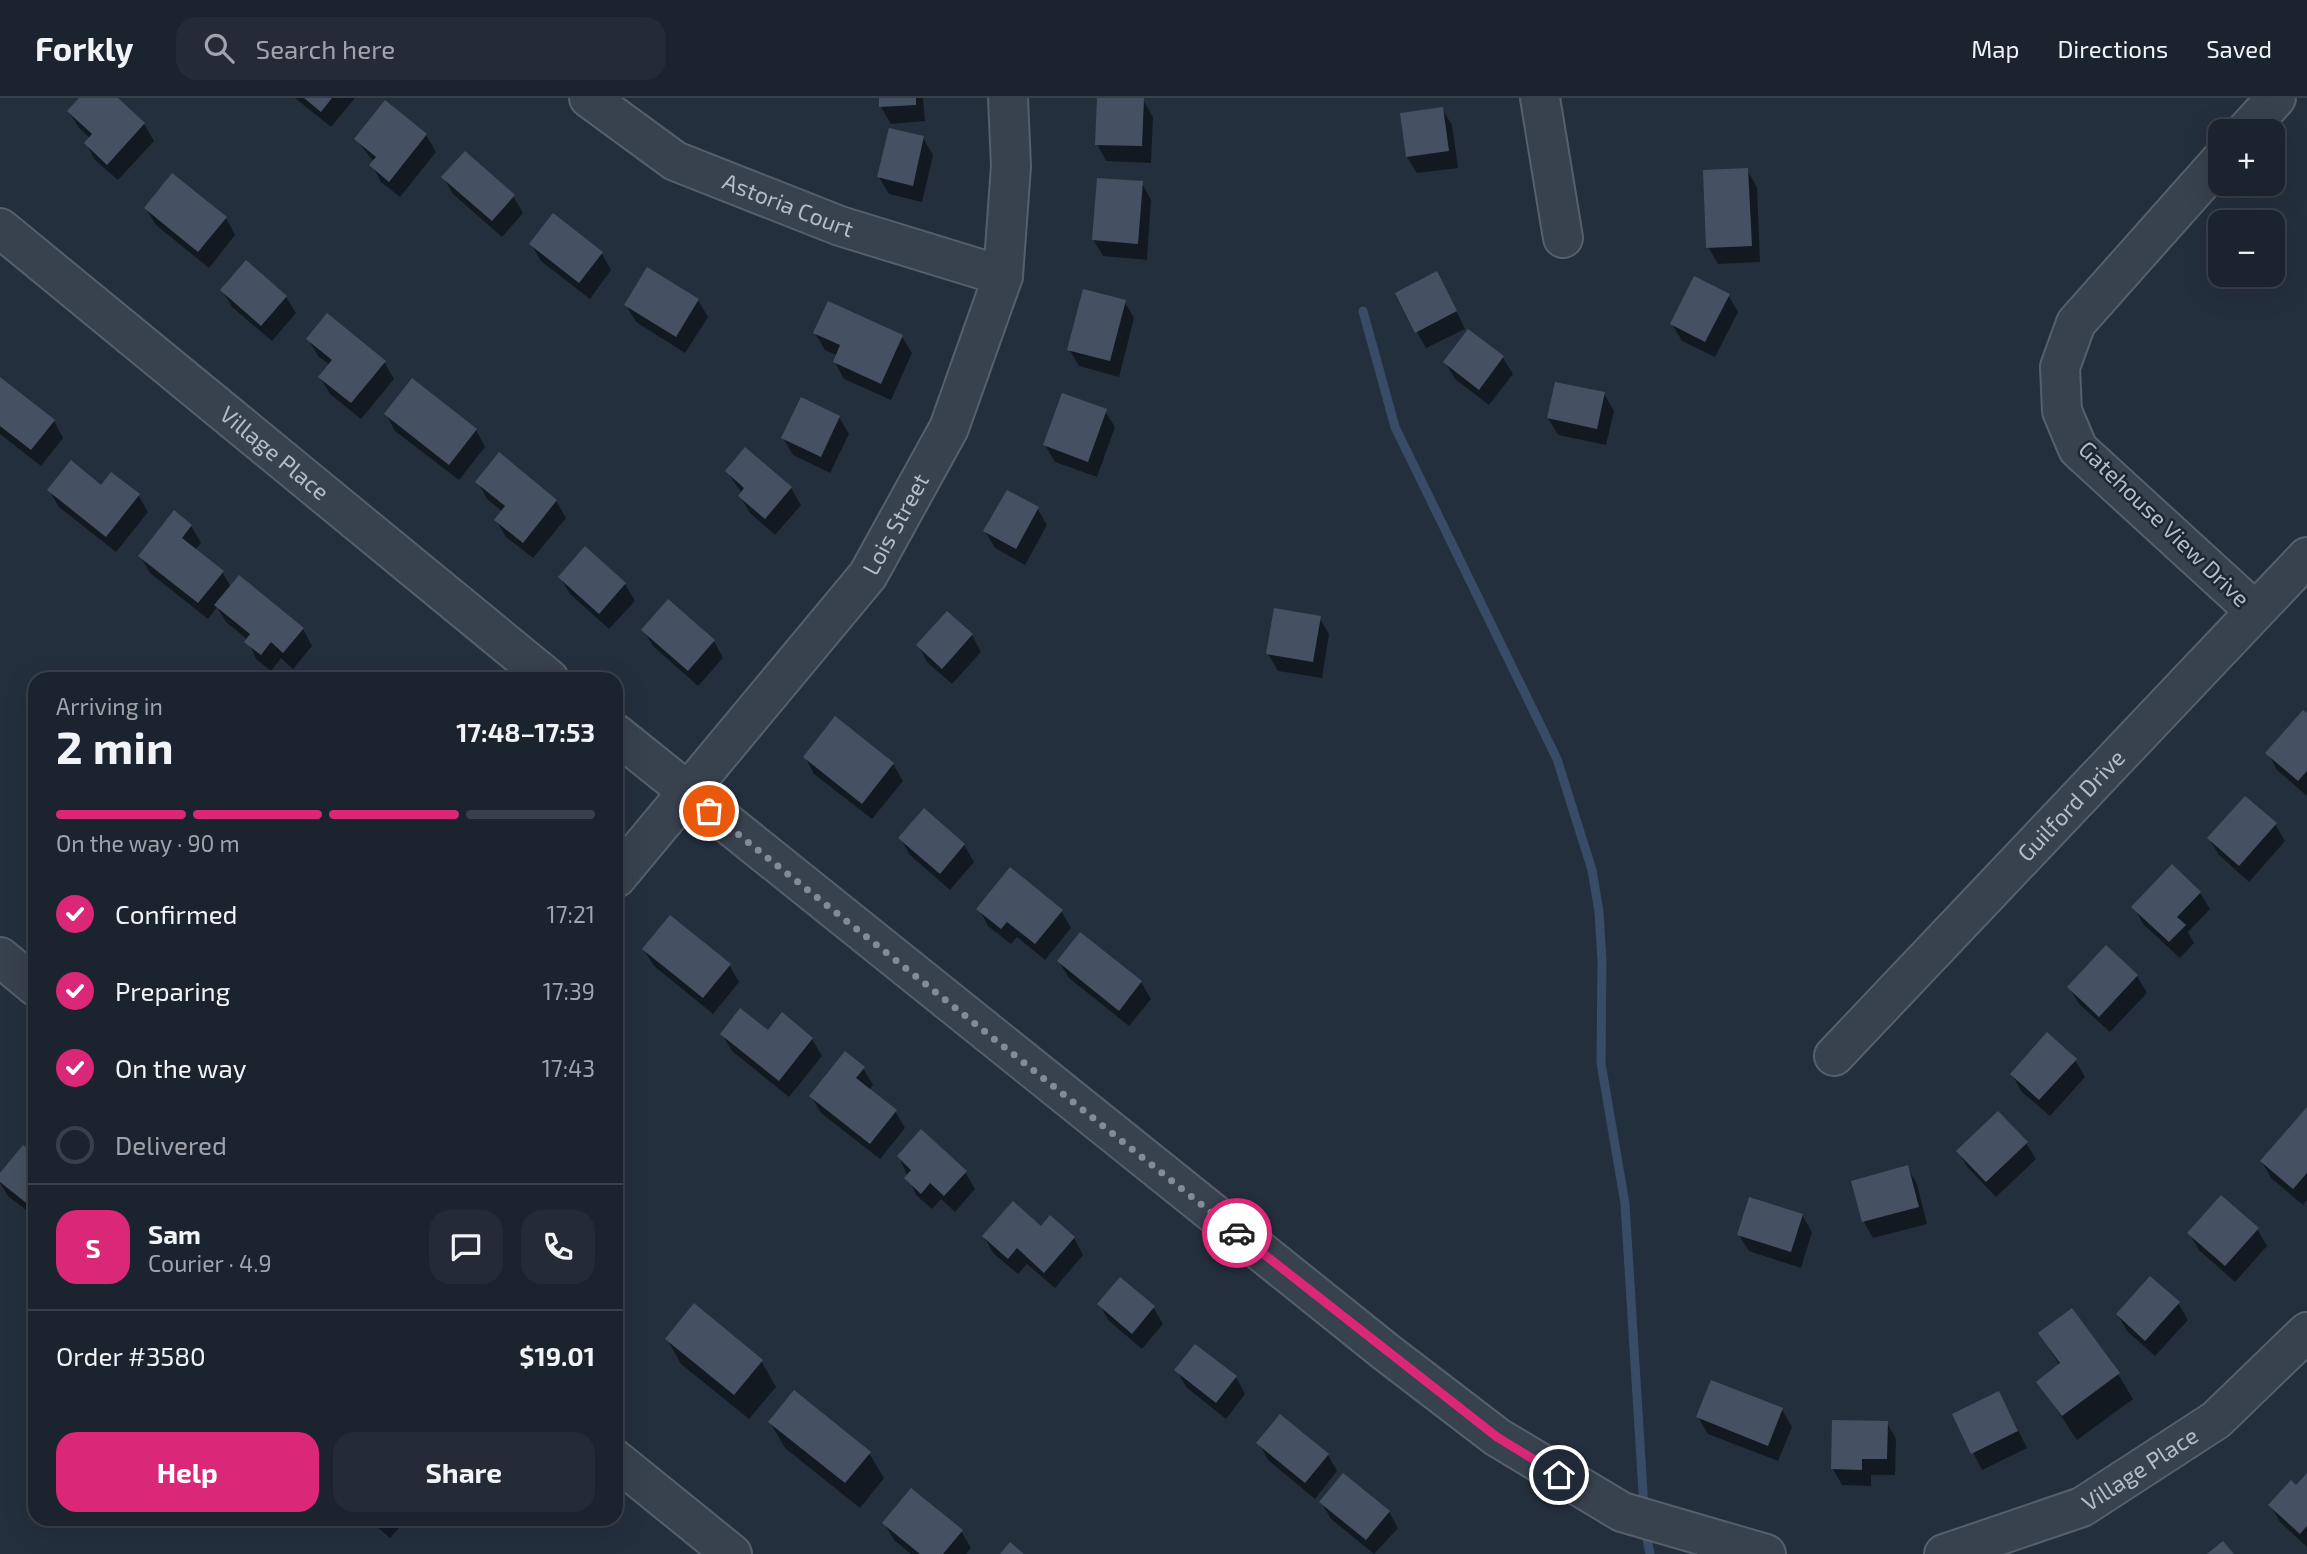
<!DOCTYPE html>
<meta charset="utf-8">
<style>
:root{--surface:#1b232e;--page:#242b36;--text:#f1f3f6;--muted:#a0a4aa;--line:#39404a;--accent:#db2777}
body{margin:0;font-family:"Exo 2",sans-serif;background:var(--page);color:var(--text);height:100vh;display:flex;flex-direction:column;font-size:26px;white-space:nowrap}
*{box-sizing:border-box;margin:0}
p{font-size:23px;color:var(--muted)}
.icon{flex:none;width:38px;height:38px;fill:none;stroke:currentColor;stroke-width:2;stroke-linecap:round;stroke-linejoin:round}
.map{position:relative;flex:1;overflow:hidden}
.side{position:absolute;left:28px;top:574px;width:595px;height:854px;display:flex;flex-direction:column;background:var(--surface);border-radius:21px;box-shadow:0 7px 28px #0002,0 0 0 2px var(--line)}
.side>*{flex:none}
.controls{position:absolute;left:2208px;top:21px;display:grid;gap:14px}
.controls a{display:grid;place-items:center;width:77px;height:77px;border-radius:14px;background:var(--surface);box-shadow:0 7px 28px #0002,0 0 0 2px var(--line);font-size:35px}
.pin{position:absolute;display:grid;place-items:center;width:60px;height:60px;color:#fff;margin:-30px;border:4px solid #fff;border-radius:50%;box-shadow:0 2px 7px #0007}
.courier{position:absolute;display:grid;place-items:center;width:70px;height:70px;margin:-35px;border:5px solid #db2777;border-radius:50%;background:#fff;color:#222;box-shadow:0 2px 9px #0007}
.head em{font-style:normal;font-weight:700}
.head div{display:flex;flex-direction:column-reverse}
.head{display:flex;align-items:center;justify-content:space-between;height:119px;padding:0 28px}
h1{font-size:46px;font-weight:700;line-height:52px}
.bar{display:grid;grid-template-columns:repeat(4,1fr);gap:10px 7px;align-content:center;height:84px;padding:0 28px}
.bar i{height:9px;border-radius:5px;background:var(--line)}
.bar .on{background:var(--accent)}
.bar p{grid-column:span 4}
.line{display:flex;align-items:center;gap:18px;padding:0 28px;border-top:2px solid var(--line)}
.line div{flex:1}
.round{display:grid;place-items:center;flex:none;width:74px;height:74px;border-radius:21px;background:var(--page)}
ol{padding:0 28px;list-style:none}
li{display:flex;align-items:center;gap:21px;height:77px}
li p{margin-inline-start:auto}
li .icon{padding:7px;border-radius:50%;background:var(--accent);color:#fff;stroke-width:4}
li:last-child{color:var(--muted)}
li i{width:38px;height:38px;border:4px solid var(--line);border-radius:50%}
.action{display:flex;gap:14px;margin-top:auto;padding:14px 28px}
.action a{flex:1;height:80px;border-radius:21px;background:var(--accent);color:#fff;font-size:28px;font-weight:700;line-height:80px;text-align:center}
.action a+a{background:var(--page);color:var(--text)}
header{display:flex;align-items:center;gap:42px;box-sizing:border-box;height:98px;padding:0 35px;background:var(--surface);border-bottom:2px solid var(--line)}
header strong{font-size:33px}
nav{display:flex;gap:38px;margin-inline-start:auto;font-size:24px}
.search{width:490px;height:63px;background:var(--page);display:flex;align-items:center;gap:18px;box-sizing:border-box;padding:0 24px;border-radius:21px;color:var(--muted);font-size:26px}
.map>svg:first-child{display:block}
.shadow{fill:#0007}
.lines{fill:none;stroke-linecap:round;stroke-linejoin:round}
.stream{stroke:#394c67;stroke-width:9}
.building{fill:#455162}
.minor-casing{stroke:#565f6c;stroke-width:42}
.minor{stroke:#38414e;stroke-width:38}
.done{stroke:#828b98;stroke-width:7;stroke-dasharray:0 12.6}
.route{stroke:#db2777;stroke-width:9}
.labels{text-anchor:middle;stroke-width:5;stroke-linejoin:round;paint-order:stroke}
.street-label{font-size:23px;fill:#b4bcc9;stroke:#1d2633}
</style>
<header>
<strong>Forkly</strong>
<div class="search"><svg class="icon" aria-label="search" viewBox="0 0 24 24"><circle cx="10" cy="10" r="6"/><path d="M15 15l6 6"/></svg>Search here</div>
<nav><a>Map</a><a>Directions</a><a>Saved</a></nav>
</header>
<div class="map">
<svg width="2307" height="1456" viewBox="0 0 2307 1456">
<rect width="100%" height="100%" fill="#242f3e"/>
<g class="shadow">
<path d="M82 0H115L144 26 154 43 118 82 95 62 86 45 90 40 79 30 69 14Z"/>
<path d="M295 0H355L331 29Z"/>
<path d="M880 0H923L925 23 891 26 881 9Z"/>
<path d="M1143 2 1153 19 1151 65 1106 63 1097 46Z"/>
<path d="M385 5 426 37 436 54 400 99 381 84 372 67 374 64 356 41Z"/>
<path d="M1442 11 1452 27 1458 70 1417 75 1407 59Z"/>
<path d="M923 40 933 57 922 104 889 96 879 79Z"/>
<path d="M1747 72 1757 89 1760 164 1718 166 1708 149Z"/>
<path d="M443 79 513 98 523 115 502 139 453 96Z"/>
<path d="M1142 85 1151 102 1147 162 1103 158 1093 141Z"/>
<path d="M146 111 226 120 235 137 209 170 156 127Z"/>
<path d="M531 146 602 156 611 172 590 201 541 163Z"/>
<path d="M222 192 286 199 296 215 272 243 232 209Z"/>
<path d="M1446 192 1465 231 1426 250 1417 234Z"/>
<path d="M1728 197 1738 214 1715 259 1682 243 1672 226Z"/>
<path d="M698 202 708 219 685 255 636 224 626 207Z"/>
<path d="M1124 203 1134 220 1119 279 1079 268 1069 251Z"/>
<path d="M1469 233 1503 260 1513 276 1489 307 1455 281 1445 264Z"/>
<path d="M815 235 902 239 912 255 891 302 844 281 835 264 838 258 825 252Z"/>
<path d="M308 241 384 264 394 281 361 321 330 296 320 279 330 267 318 258Z"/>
<path d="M0 281 54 323 63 340 41 368 0 336Z"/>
<path d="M1604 296 1614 313 1606 347 1558 337 1548 320Z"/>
<path d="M1105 313 1115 329 1097 379 1055 364 1045 347Z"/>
<path d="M386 316 476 332 485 349 459 382 395 333Z"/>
<path d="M839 319 849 336 830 375 793 357 783 340Z"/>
<path d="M499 357 556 403 566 420 533 460 506 439 496 422 503 414 487 401 478 384Z"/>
<path d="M727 374 791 390 801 407 775 437 750 415 740 398 742 395Z"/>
<path d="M101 389 138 397 148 414 116 454 59 409 49 392Z"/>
<path d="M1037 410 1047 427 1025 467 995 450 985 433Z"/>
<path d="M191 428 201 445 195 452 222 474 231 489 303 531 312 548 293 571 281 560 271 573 256 561 248 542 226 524 217 509 208 521 150 475 140 458Z"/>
<path d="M560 479 625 486 635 503 609 531 570 496Z"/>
<path d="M1319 519 1329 536 1322 580 1278 573 1268 556Z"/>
<path d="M643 532 714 543 723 560 698 588 653 548Z"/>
<path d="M972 537 981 554 952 586 927 564 918 547Z"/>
<path d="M323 575 331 581H318Z"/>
<path d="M2307 618V698L2277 672 2268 655Z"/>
<path d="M835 620 893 666 903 683 872 721 814 676 805 659Z"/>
<path d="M924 712 964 747 974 764 950 792 910 757 900 740Z"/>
<path d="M2275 726 2285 743 2249 784 2219 757 2209 741Z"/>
<path d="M2200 795 2210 811 2188 834 2194 845 2180 860 2143 826 2134 809Z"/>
<path d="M979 811 1061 813 1071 830 1045 862 1017 839 1011 846 988 828Z"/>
<path d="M2106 850 2137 878 2147 895 2110 934 2079 906 2069 889Z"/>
<path d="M644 852 729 867 739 884 713 916 654 868Z"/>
<path d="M1059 864 1141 884 1151 901 1129 928 1069 880Z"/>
<path d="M722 936 812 941 822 958 789 999 732 953Z"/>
<path d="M2075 962 2085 979 2050 1018 2021 993 2012 976Z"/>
<path d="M863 970 873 987 869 992 895 1013 905 1030 880 1061 821 1015 811 998Z"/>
<path d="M2307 1011V1102L2303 1107 2271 1080 2262 1064Z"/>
<path d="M2026 1045 2036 1061 1996 1099 1968 1070 1958 1053Z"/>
<path d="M35 1059V1119L8 1098 0 1085V1078Z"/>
<path d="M899 1059 965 1074 975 1091 955 1114 941 1101 932 1111 916 1097Z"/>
<path d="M1907 1069 1917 1086 1927 1126 1873 1140 1864 1124 1853 1084Z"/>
<path d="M1802 1117 1812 1134 1801 1170 1749 1153 1739 1137Z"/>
<path d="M1050 1120 1074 1140 1083 1157 1055 1190 1027 1166 1018 1176 993 1155 984 1138 1041 1130Z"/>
<path d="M2257 1131 2267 1148 2235 1184 2199 1152 2189 1135Z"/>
<path d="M2178 1205 2188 1222 2155 1258 2127 1233 2118 1217Z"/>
<path d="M1099 1206 1153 1209 1163 1226 1142 1251 1109 1223Z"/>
<path d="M2040 1235 2118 1276 2133 1301 2077 1342 2038 1284 2060 1268Z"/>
<path d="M667 1241 761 1263 776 1289 749 1321 681 1266Z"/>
<path d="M1177 1272 1236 1279 1245 1296 1226 1321 1186 1289Z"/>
<path d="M1782 1312 1792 1329 1778 1363 1708 1336 1698 1319Z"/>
<path d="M2008 1312 2027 1350 1982 1372 1954 1317Z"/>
<path d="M770 1324 869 1355 884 1380 860 1410 785 1350Z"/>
<path d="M1887 1325 1896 1341 1895 1377H1871V1388L1842 1387 1833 1371Z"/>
<path d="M1259 1345 1328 1357 1337 1373 1315 1401 1268 1362Z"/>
<path d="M2307 1378V1449L2280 1424 2270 1407 2296 1390Z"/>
<path d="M1321 1404 1389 1414 1398 1430 1374 1456 1331 1421Z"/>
<path d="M368 1421H407L390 1440Z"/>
<path d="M884 1425 961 1433 971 1450 966 1456H911L894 1442Z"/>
</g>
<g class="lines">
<g class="stream">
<path d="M1363 213 1395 329 1557 661 1592 772 1599 814 1602 863 1601 965 1625 1106 1644 1410"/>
<path d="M1645 1431 1650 1456"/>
</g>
</g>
<g class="building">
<path d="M79 0H118L145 25 107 67 84 45 92 36 67 13Z"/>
<path d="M304 0H332L321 14Z"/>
<path d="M879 0H916V7L879 9Z"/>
<path d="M1097 0H1144L1142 48 1095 47Z"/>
<path d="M385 2 427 36 389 84 369 67 376 59 354 41Z"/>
<path d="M1443 9 1449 53 1406 59 1400 15Z"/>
<path d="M889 30 924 38 913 88 877 79Z"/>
<path d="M465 53 515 97 492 123 441 79Z"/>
<path d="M1748 70 1752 148 1706 150 1703 72Z"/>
<path d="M172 75 227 119 198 154 144 110Z"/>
<path d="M1097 80 1143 83 1138 146 1092 142Z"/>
<path d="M553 115 603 154 579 185 529 146Z"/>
<path d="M246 162 287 198 261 228 220 192Z"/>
<path d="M647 169 699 201 676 239 624 207Z"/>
<path d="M1437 173 1457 213 1415 235 1395 195Z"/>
<path d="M1694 178 1730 196 1705 244 1670 226Z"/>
<path d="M1083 191 1126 202 1110 263 1067 252Z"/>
<path d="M828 203 903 237 881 286 833 264 840 247 813 235Z"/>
<path d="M327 215 386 263 351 305 318 279 332 262 306 241Z"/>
<path d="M1468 231 1504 258 1479 292 1443 264Z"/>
<path d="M0 279 55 322 31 352 0 328Z"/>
<path d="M412 280 477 331 449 367 384 316Z"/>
<path d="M1555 284 1605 294 1597 331 1547 320Z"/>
<path d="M1062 295 1107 311 1088 364 1043 347Z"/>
<path d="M801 299 840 318 821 359 781 340Z"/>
<path d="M745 349 792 389 765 421 738 398 744 390 725 373Z"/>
<path d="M499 354 557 402 523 445 494 422 505 408 475 384Z"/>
<path d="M71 362 101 387 111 374 140 396 106 439 47 392Z"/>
<path d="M1007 392 1039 409 1016 451 983 433Z"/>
<path d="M174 412 192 427 182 440 224 473 198 505 138 458Z"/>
<path d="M585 448 626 485 599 516 558 479Z"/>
<path d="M239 477 304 530 283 555 271 544 261 557 244 544 250 536 214 507Z"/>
<path d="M668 501 715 542 688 573 641 532Z"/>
<path d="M1274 510 1321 518 1313 564 1266 556Z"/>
<path d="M947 513 973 536 942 571 916 547Z"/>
<path d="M2303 612 2307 615V673L2298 683 2265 655Z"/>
<path d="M835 618 894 665 862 706 803 659Z"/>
<path d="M2245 698 2277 725 2239 768 2207 740Z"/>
<path d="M924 710 965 746 940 776 898 740Z"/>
<path d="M2172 766 2201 794 2177 819 2186 827 2169 844 2131 809Z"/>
<path d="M1010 769 1063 812 1035 846 1007 824 1001 831 976 811Z"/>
<path d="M670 817 731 866 703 900 642 851Z"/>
<path d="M1080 834 1142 883 1119 913 1057 863Z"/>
<path d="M2106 847 2138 877 2099 919 2067 889Z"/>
<path d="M740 910 768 932 782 914 813 940 779 983 720 936Z"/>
<path d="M2047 934 2077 961 2039 1002 2010 976Z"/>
<path d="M845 953 865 969 856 980 897 1012 870 1046 809 998Z"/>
<path d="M2307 1009V1075L2293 1091 2260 1063Z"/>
<path d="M1998 1013 2028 1044 1986 1084 1956 1053Z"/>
<path d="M921 1031 967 1073 944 1098 930 1085 921 1096 904 1080 911 1072 897 1058Z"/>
<path d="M23 1047 35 1056V1112L0 1084V1075Z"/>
<path d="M1908 1067 1919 1109 1862 1124 1851 1083Z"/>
<path d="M2221 1097 2259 1130 2225 1168 2187 1135Z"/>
<path d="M1749 1099 1803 1116 1791 1154 1737 1137Z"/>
<path d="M1013 1103 1041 1128 1050 1117 1075 1139 1044 1175 1017 1150 1008 1161 982 1138Z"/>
<path d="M2150 1178 2180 1204 2145 1243 2116 1216Z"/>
<path d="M1120 1179 1155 1208 1132 1236 1097 1206Z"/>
<path d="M694 1205 763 1262 734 1297 665 1241Z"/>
<path d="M2072 1210 2120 1275 2062 1318 2036 1284 2060 1265 2038 1235Z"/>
<path d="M1195 1246 1237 1278 1216 1305 1174 1272Z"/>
<path d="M1711 1282 1783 1310 1768 1348 1696 1319Z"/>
<path d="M794 1292 871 1354 845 1385 768 1324Z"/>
<path d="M1999 1293 2018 1333 1971 1356 1952 1316Z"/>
<path d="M1280 1316 1329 1356 1305 1385 1256 1345Z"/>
<path d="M1832 1322 1888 1323 1887 1361H1862V1372L1831 1371Z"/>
<path d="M1343 1375 1390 1413 1366 1442 1319 1404Z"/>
<path d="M2307 1375V1428L2300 1436 2268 1407 2291 1382 2296 1387Z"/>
<path d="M911 1390 963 1432 943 1456H920L882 1425Z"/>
<path d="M2223 1443 2234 1456H2207Z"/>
<path d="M1010 1444 1024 1456H1000Z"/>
</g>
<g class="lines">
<defs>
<g id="minor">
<path id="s1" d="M589 0 675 63 840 128 1003 178"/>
<path d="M1540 0 1563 140"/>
<path d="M2246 33 2276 0"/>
<path d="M2221 62 2076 225 2060 269 2062 313 2078 351 2255 513"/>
<path id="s2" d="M0 130 549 581"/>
<path d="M616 636 1386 1254 1497 1339 1622 1414 1766 1456"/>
<path id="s3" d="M616 780 868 477 949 330 1003 178 1011 68 1008 0"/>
<path d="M0 859 35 888"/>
<path id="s4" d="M1834 958 2307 459"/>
<path d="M616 1362 732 1456"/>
<path id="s5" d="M1944 1456 2082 1409 2216 1322 2307 1234"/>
</g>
</defs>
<use href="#minor" class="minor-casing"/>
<use href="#minor" class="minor"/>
</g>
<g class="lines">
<path class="done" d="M709 713 1237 1135"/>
<path class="route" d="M1237 1135 1497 1339 1559 1377"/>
</g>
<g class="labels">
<g class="street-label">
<text dy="8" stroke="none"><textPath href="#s1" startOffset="228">Astoria Court</textPath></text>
<text dy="8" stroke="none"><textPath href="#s2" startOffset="355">Village Place</textPath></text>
<text transform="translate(2164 426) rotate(44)" y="8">Gatehouse View Drive</text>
<text dy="8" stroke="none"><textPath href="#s3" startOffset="452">Lois Street</textPath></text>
<text dy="8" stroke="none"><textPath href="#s4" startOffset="345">Guilford Drive</textPath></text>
<text dy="8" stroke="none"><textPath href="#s5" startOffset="215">Village Place</textPath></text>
</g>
</g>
</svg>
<div class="controls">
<a>+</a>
<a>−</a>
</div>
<div class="pin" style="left:709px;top:713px;background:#ea580c"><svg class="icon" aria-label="bag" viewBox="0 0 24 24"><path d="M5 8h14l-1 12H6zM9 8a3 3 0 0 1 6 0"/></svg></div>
<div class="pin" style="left:1559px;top:1377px;background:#1f2937"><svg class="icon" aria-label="home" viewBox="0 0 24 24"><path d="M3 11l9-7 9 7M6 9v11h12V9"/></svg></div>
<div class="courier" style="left:1237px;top:1135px"><svg class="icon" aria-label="car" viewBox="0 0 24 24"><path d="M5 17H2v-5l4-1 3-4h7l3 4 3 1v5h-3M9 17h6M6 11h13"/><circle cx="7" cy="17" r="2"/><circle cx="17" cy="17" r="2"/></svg></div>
<section class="side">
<div class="head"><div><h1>2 min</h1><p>Arriving in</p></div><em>17:48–17:53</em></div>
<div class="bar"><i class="on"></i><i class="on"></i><i class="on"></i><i></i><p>On the way · 90 m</p></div>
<ol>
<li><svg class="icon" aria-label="check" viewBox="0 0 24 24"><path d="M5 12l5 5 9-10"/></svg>Confirmed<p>17:21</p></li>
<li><svg class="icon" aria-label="check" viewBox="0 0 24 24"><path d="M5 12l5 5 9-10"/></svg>Preparing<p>17:39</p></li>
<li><svg class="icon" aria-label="check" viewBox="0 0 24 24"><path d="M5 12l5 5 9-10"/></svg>On the way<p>17:43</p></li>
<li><i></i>Delivered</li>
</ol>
<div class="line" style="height:126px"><b class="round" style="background:var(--accent);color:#fff">S</b><div><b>Sam</b><p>Courier · 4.9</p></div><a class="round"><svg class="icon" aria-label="chat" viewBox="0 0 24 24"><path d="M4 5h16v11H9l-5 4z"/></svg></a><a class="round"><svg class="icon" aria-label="phone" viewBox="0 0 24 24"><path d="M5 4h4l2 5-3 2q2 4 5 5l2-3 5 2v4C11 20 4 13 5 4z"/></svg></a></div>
<div class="line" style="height:91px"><div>Order #3580</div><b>$19.01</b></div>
<div class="action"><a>Help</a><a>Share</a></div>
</section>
</div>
